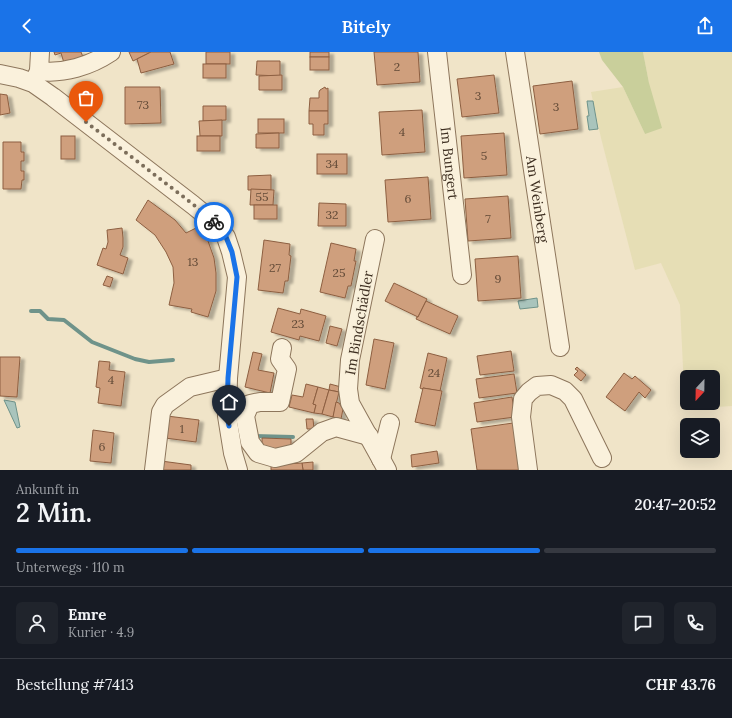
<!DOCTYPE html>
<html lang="de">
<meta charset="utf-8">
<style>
:root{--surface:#171b24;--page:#20242c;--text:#f1f3f6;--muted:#9ea1a6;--line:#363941;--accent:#1a73e8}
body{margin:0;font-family:Lora,serif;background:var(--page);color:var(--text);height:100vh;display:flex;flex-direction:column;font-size:15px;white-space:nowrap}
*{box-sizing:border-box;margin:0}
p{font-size:13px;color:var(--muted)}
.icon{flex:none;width:22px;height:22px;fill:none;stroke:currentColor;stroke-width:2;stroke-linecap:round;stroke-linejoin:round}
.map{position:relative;height:418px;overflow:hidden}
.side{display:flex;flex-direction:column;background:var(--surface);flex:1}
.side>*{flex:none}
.needle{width:26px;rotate:202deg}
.controls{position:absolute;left:680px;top:318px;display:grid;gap:8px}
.controls a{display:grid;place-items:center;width:40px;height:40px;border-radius:6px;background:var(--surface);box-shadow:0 4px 16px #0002;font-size:20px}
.pin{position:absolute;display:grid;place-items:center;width:34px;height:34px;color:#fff;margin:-41px -17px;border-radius:50% 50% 50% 0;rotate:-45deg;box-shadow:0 0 4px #0007}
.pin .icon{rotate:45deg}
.courier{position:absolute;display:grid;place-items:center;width:40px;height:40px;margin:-20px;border:3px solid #1a73e8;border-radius:50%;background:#fff;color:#222;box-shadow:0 1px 5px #0007}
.head em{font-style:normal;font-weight:600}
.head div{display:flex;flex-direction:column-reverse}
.head{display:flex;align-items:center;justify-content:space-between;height:68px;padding:0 16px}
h1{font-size:26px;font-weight:600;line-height:30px}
.bar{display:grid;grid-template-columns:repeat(4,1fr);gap:6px 4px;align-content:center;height:48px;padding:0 16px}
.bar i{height:5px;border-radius:3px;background:var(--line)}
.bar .selected{background:var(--accent)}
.bar p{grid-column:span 4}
.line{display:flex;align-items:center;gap:10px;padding:0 16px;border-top:1px solid var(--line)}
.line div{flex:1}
.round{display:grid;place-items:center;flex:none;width:42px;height:42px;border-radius:6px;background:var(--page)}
header{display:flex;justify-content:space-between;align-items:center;height:52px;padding:0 16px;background:var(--accent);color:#fff;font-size:18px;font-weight:600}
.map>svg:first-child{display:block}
.farmland{fill:#e6deb5;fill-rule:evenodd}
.green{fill:#c9cf9b}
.water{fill:#a9c4bc;stroke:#6f938a}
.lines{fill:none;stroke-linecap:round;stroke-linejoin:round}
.stream{stroke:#6f938a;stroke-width:4}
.building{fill:#cf9f7d;stroke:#8d5f41;filter:url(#shadow)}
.minor-casing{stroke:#8d765c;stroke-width:20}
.minor{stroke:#faf1dc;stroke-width:18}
.done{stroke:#7c6e5b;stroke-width:4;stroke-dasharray:0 7.2}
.route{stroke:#1a73e8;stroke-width:5}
.labels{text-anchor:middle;stroke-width:3;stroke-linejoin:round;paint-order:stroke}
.number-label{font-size:12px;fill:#624a37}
.street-label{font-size:14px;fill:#3d2e20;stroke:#f7eed8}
</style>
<header><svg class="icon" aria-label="back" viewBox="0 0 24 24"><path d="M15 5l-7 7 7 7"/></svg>Bitely<svg class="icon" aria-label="share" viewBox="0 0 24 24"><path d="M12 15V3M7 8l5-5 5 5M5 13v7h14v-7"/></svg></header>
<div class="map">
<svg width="732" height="418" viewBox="0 0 732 418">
<defs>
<filter id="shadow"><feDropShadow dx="4.5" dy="2.5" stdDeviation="1" flood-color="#0004"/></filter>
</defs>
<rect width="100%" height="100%" fill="#f0e4c8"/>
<path class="farmland" d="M643 0H732V354L685 357 680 253 661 211 635 218 601 86 591 40 623 35 645 82 649 31ZM687 325H713V351H687Z"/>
<path class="green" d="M599 0H643L649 31 662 76 645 82 623 35 602 8Z"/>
<g class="water">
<path d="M587 49H593L598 77 589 78 587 64H589Z"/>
<path d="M537 246 538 255 520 257 518 249Z"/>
<path d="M4 348 15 350 20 375 17 376Z"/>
</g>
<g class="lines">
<g class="stream">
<path d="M31 259H40L48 267 64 268 92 290 135 307 149 310 173 308"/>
<path d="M254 384 293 385"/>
</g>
</g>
<g class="building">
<path d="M54 0H81L83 5 64 11 61 1 55 3Z"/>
<path d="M129 0H151L133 9Z"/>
<path d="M151 0H170L174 12 141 21 137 7Z"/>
<rect x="206" y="0" width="24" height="12"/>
<rect x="310" y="0" width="19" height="5"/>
<path d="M374 0H418L420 30 377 33Z"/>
<rect x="310" y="5" width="19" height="13"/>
<path d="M257 9H280V24L256 23Z"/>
<rect x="203" y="12" width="23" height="14"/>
<path d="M282 23V38H259V24Z"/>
<path d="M494 23 499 61 462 65 457 27Z"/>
<path d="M572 29 578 77 540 82 533 34Z"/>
<path d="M125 35H160L161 71 125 72Z"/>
<path d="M325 35 326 37 328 36V59H309L310 46H319V40L320 38Z"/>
<path d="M0 42 7 43 10 61 0 63Z"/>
<path d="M203 54H226V68L203 69Z"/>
<path d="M422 58 425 100 382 103 379 60Z"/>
<path d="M309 59H328V72H324V83H313V72H309Z"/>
<rect x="258" y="67" width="26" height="14"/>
<path d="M222 68V84H200L199 69Z"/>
<path d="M279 81V96H256V82Z"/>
<path d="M504 81 507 123 464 126 461 84Z"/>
<rect x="61" y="84" width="14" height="23"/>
<rect x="197" y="84" width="23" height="15"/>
<path d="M3 90H21V100H24V109H21V119H24V128H22L21 137H3Z"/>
<rect x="317" y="102" width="30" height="20"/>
<path d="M271 123V138H248V124Z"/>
<path d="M428 125 431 167 388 170 385 128Z"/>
<path d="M251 137 274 138 273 153H250Z"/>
<path d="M508 144 511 186 468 189 465 147Z"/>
<path d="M148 148 175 168 186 181 198 175 208 189 214 206 216 221V239L208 265 191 260 192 257 169 253 174 231 173 215 166 200 155 183 136 168Z"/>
<path d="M319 151 346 152V174H318Z"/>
<rect x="254" y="153" width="23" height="14"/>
<path d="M122 176 123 186V195L120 203 128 206 123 222 97 213 103 196 106 197 108 190 107 178Z"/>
<path d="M264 188 290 192 289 203 291 204 288 229H285L283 241 258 238Z"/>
<path d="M331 191 356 197 354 209H356L351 234H348L345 246 320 240Z"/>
<path d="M518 204 521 246 478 249 475 207Z"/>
<path d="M107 224 113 226 110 235 103 233Z"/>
<path d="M394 231 427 247 418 265 385 249Z"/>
<path d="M426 249 458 264 450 282 416 267 417 265H418Z"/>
<path d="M278 256 300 262 301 257 326 264 319 289 300 284 299 288 271 280Z"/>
<path d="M330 274 342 277 337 294 326 291Z"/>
<path d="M374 287 394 291 385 337 366 333Z"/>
<path d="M511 299 514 319 480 323 477 304Z"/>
<path d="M253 300 262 302 258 318 274 321 270 341 245 335Z"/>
<path d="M428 301 447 306 440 339 423 336 422 337 420 336Z"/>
<path d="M0 305H20L17 345 0 344Z"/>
<path d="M99 309 110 310 109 318 125 320 121 354 98 351 100 336 96 335Z"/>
<path d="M577 315 586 323 581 329 574 323 578 319 575 317Z"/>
<path d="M624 321 632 327 635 324 651 338 645 346 639 340 625 359 606 345Z"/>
<path d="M514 322 517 341 479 346 476 327Z"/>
<path d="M306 332 318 335 313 352 316 353 314 361 289 355 292 343 303 345Z"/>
<path d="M330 332 341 335 339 340 329 338Z"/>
<path d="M318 335 329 338 322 362 314 361 316 353 313 352Z"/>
<path d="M423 336 442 339 435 374 415 370Z"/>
<path d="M329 338 339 340 333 365 322 362Z"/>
<path d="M512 345 515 365 477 370 474 351Z"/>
<path d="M336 350 339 351 343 357 341 367 333 365Z"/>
<path d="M167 364 199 368 196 390 165 386Z"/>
<path d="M306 367H313L314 377H307Z"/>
<path d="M513 371 520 418H477L471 377Z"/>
<path d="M93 378 114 381 111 411 90 409Z"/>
<path d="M262 386 291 387V397H262Z"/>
<path d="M437 399 439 411 412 415 411 403Z"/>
<path d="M161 409 191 413V418H160Z"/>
<path d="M313 410V418H303L302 411Z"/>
<path d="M302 411 303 418H271V413Z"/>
</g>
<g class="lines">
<defs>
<g id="minor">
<path id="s1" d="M437 0 462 223"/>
<path id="s2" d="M515 0 560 295"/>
<path d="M39 19C64 22 90 14 111 0"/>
<path d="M0 22 19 26 33 31 53 45 193 153 215 171 226 185 231 200 237 225 228 326 227 364 233 401 238 418"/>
<path d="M34 30 39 19 40 0"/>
<path d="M375 187 350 308 348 337 350 351 381 407 387 418"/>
<path d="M282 296 280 307 287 317 280 350H260L250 352 245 364 250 390 258 401 275 406 296 401 322 380 336 375 369 384"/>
<path d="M381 407 390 371"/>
<path d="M154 418 161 360 165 353 190 335 228 326"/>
<path d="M528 418 521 365 523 347 529 340 537 334 551 333 565 339 573 347 602 406"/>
</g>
</defs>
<use href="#minor" class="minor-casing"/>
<use href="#minor" class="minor"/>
</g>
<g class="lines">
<path class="done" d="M86 70 194 153 214 170"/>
<path class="route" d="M214 170 226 185 232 200 237 225 228 326 227 364 229 374"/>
</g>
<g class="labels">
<g class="number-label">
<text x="397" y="19">2</text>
<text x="478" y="48">3</text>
<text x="143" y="57">73</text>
<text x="556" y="59">3</text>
<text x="402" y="84">4</text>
<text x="484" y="108">5</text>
<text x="332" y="116">34</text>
<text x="262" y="149">55</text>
<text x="408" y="151">6</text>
<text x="332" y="167">32</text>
<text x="488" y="171">7</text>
<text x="193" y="214">13</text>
<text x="275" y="220">27</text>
<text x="339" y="225">25</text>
<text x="498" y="231">9</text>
<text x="298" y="276">23</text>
<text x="434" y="325">24</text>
<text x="111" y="332">4</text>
<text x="182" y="381">1</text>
<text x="102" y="399">6</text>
</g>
<g class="street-label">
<text dy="5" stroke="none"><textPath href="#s1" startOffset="112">Im Bungert</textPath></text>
<text dy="5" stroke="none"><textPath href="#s2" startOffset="149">Am Weinberg</textPath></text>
<text transform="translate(359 271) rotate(-80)" y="5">Im Bindschädler</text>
</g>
</g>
</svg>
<div class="controls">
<a><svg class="needle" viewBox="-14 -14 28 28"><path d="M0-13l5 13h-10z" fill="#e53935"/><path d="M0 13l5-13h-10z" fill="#9ea1a6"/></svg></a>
<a><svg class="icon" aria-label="layers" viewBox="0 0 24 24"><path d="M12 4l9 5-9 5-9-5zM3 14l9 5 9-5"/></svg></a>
</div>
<div class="pin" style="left:86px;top:70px;background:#ea580c"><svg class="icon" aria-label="bag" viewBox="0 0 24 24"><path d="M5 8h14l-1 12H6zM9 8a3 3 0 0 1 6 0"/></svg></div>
<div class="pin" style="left:229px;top:374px;background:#1f2937"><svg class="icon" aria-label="home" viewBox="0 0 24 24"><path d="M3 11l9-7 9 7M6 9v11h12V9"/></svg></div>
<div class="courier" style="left:214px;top:170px"><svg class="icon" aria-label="bike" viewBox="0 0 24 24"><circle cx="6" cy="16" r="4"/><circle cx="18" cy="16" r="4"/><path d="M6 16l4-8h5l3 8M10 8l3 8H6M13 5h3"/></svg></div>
</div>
<section class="side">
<div class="head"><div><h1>2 Min.</h1><p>Ankunft in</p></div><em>20:47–20:52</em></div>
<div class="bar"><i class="selected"></i><i class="selected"></i><i class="selected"></i><i></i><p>Unterwegs · 110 m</p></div>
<div class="line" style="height:72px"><a class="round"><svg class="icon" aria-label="person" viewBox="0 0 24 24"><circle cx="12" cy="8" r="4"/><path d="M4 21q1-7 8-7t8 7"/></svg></a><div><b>Emre</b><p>Kurier · 4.9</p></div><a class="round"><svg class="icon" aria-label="chat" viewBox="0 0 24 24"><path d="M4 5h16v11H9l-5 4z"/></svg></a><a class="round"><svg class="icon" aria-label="phone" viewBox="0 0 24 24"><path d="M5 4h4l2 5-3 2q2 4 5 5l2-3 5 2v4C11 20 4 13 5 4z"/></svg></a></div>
<div class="line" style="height:52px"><div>Bestellung #7413</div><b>CHF 43.76</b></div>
</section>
